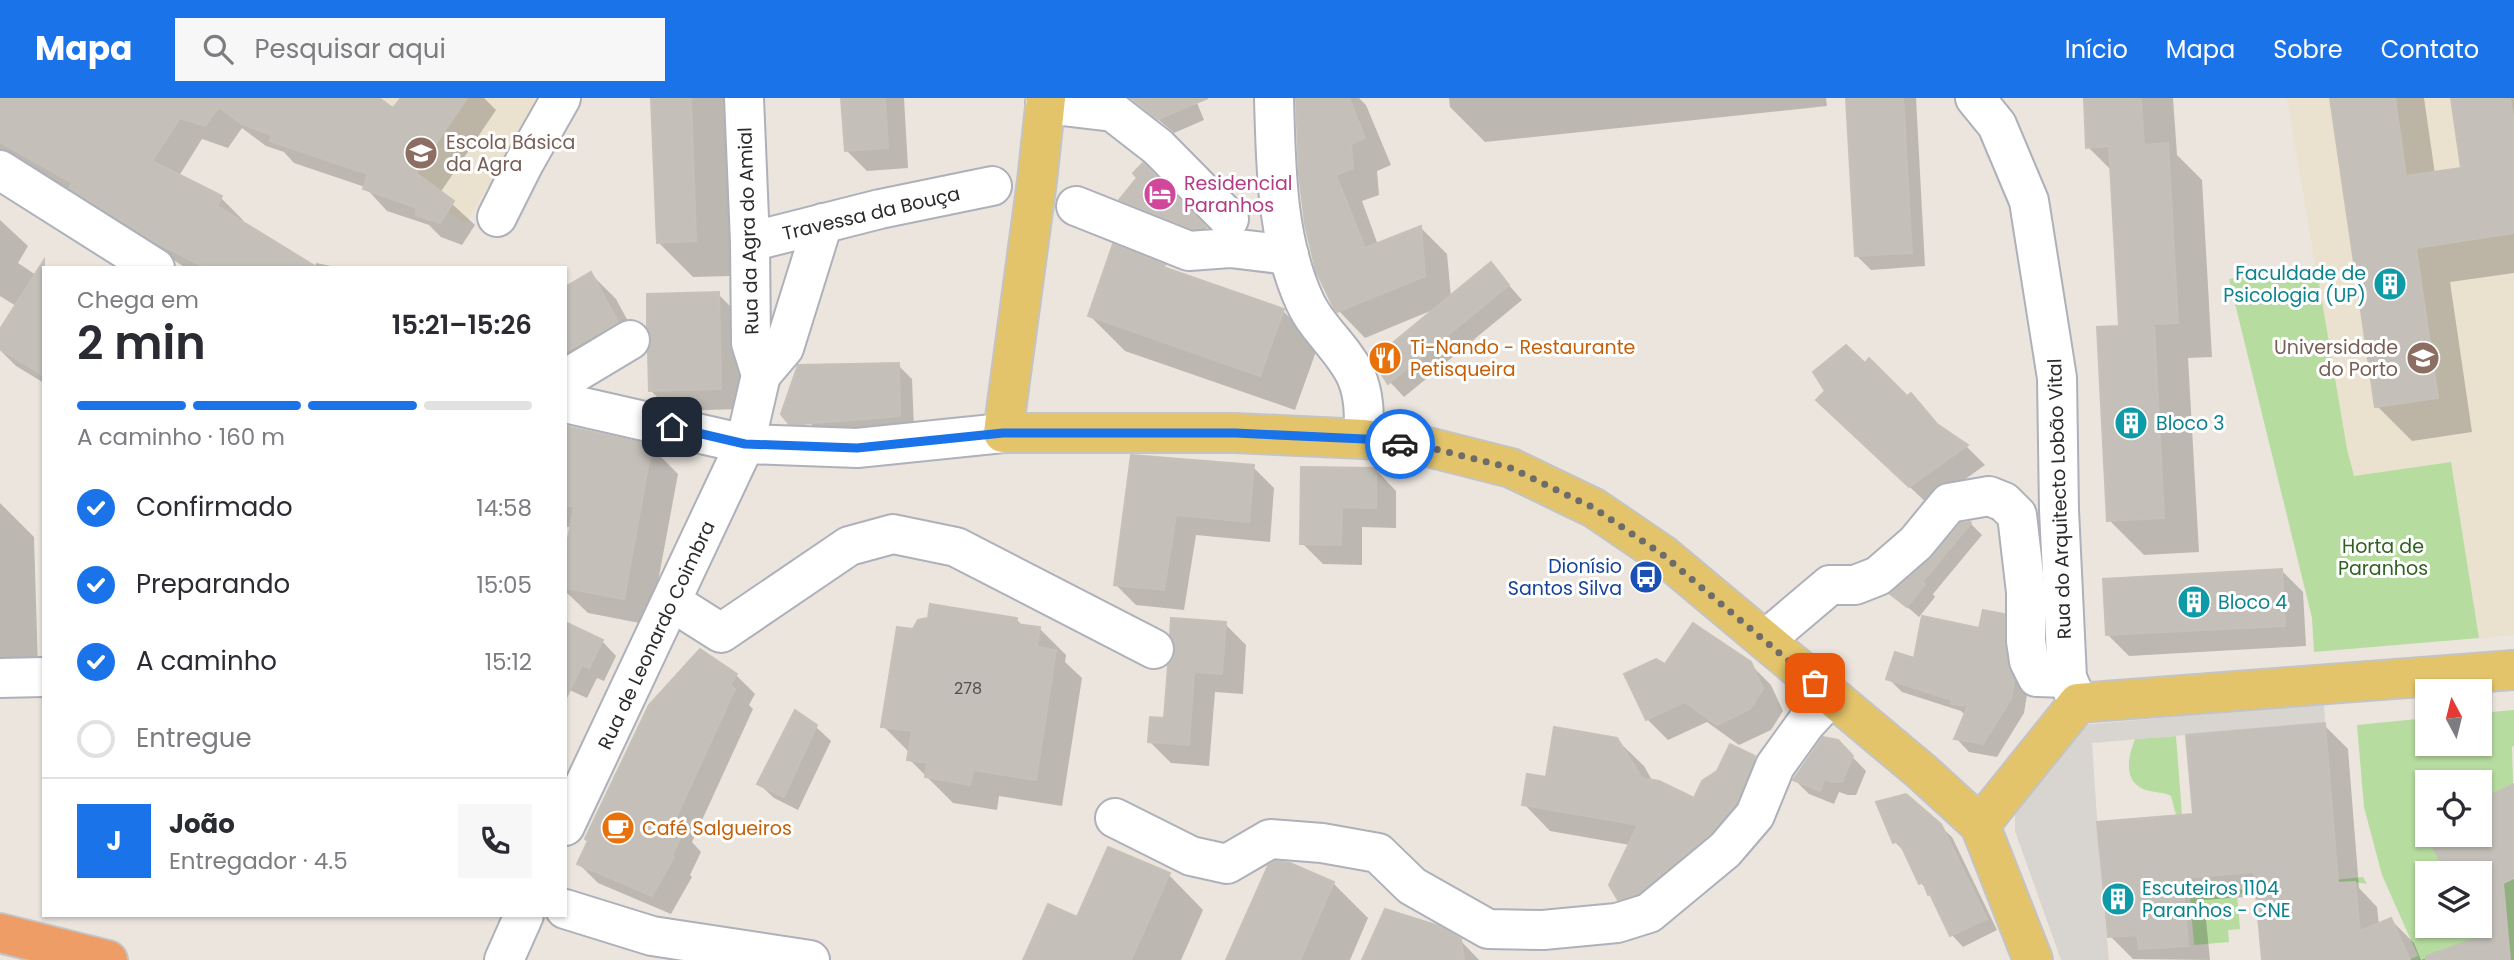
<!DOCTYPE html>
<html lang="pt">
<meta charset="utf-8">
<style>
:root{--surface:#fff;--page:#f7f7f7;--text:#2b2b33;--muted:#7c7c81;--line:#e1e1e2;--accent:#1a73e8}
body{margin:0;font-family:Poppins,sans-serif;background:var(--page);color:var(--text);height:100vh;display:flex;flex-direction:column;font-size:26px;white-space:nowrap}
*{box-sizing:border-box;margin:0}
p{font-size:23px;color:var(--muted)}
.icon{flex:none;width:38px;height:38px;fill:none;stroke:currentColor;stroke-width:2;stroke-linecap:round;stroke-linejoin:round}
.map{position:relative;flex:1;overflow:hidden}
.sheet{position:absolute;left:42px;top:168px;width:525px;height:651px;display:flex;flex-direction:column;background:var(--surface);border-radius:0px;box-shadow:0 2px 5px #0004}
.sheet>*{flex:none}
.needle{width:46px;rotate:353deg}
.tools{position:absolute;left:2415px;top:581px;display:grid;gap:14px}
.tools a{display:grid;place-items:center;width:77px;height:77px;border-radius:0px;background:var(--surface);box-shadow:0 2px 5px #0004;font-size:35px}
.pin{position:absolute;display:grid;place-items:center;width:60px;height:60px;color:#fff;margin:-30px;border-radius:14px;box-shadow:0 4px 10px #0006}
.courier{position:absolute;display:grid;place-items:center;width:70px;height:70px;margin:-35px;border:5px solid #1a73e8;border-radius:50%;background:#fff;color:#222;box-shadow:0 2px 9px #0007}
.headline em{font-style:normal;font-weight:600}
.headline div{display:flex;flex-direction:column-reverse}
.headline{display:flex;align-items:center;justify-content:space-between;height:119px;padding:0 35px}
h1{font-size:46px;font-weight:600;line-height:52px}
.bar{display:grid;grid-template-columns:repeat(4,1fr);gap:10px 7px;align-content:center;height:84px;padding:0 35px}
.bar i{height:9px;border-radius:5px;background:var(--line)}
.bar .on{background:var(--accent)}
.bar p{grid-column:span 4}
.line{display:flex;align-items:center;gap:18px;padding:0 35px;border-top:2px solid var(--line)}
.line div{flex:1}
.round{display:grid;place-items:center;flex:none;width:74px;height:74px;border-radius:0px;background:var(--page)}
ol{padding:0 35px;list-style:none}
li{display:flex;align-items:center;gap:21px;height:77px}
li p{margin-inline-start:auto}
li .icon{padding:7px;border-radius:50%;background:var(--accent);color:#fff;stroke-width:4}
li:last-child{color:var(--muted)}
li i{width:38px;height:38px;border:4px solid var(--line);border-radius:50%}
header{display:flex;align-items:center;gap:42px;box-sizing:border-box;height:98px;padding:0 35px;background:var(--accent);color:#fff}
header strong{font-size:33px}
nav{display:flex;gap:38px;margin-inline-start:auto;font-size:24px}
.search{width:490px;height:63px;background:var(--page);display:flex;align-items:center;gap:18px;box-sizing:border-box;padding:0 24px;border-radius:0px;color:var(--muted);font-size:26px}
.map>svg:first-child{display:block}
.education{fill:#ebe1cf}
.green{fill:#b6dca0}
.plaza{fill:#d8d4d0}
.shadow{fill:#0003;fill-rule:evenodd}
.building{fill:#c4c0b9;stroke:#c6c1b8;stroke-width:2}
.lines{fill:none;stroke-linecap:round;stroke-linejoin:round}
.minor-casing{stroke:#aeb0ba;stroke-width:42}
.major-casing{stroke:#c4c4c4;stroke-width:42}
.highway-casing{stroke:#c4c4c4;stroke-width:42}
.minor{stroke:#fff;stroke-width:38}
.major{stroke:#e3c46b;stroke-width:38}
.highway{stroke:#ee9d66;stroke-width:38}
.done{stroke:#6e6c6a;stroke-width:7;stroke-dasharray:0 12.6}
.route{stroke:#1a73e8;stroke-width:9}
.labels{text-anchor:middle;stroke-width:6;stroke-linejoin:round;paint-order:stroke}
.number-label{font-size:16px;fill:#51504e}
.education-label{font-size:19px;fill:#785e54;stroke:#fff;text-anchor:start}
.hotel-label{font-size:19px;fill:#b23c85;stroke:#fff;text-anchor:start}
.street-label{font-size:19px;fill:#2b2b2b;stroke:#fff}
.culture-label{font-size:19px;fill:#0d838f;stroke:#fff;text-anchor:start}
.food-label{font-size:19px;fill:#c56008;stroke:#fff;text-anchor:start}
.park-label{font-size:19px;fill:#306121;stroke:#fff}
.transit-label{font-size:19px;fill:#164399;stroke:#fff;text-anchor:end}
</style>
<header>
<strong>Mapa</strong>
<div class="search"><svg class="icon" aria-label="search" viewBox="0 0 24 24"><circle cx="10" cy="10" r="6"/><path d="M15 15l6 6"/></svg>Pesquisar aqui</div>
<nav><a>Início</a><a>Mapa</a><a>Sobre</a><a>Contato</a></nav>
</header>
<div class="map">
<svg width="2514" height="862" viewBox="0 0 2514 862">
<rect width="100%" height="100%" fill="#ebe5de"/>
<g class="education">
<path d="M229 0H531L538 5 466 125Z"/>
<path d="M2287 0H2514V537L2479 540 2451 364 2354 379 2347 351Z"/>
</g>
<g class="green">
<path d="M2316 168 2347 351 2354 378 2451 364 2479 540 2314 554 2312 520 2229 181Z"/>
<path d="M2514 612V648L2512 649 2514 720 2501 692 2480 702V684H2427V727L2424 729 2446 775H2427V828H2480V796L2514 780V862H2408L2418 858 2382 777 2364 709 2357 627 2427 620V646H2480V615Z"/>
<path d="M2176 638 2182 717H2176L2171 698C2162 693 2152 695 2143 691 2122 681 2129 657 2135 641Z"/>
<path d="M2363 779 2367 786 2355 784 2237 796 2240 831 2228 832 2229 844 2194 847 2190 797Z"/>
</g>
<path class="plaza" d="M2324 606 2325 625 2092 645 2100 766 2109 862H2061L2015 733V716L2020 702 2080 627Z"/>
<g class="shadow">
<path d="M0 0H376L393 12 403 0H484L496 12 440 95 475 127 462 147 441 139 429 127 387 113 365 89 294 65 284 54 266 48 242 30 228 50 202 41 179 78 221 100 243 122 241 125 305 170H186L94 112 80 98 0 52Z"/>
<path d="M653 0H724L731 178 693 179 658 144Z"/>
<path d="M843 0H904L908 70 867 73 846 52Z"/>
<path d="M1133 0H1195L1204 22 1174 35Z"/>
<path d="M1297 0H1359L1366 7 1391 67 1377 73 1379 97 1362 103 1378 147 1421 130 1447 156 1451 199 1491 167 1522 202 1404 299 1390 284 1435 211 1365 240 1339 213 1326 194Z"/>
<path d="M1449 0H1826L1827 8 1485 44 1450 9Z"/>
<path d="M1848 0H1916L1925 168 1871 172 1856 157Z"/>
<path d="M2085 0H2173L2177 57 2202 82 2212 259 2188 260 2199 454 2144 457 2109 422 2121 230 2112 73 2088 49Z"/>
<path d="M2332 0H2424L2435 76 2463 71 2453 0H2514V175L2450 184 2472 334 2412 343 2377 308Z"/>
<path d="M1143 67 1224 149 1142 122 1122 102 1139 80Z"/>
<path d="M0 122 28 148 18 165 36 177 44 178V285L16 268 0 252V234L16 208 0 198Z"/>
<path d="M1114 149 1164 169 1168 173 1283 213 1318 248 1295 312 1125 253 1090 218Z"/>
<path d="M316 165 341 170H315Z"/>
<path d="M591 176 616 201 642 249 565 292V196Z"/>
<path d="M718 196 739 217 741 311 671 313 650 292Z"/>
<path d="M898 267 912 281 914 332 805 339 790 325ZM796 324 812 325 811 328H796Z"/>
<path d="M1911 298 1943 332 1967 349 1985 367 1929 407 1836 320Z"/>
<path d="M565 330 651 349 678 376 650 527 588 515 565 493V465L572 430 565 428Z"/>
<path d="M1132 359 1253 369 1274 390 1270 444 1196 437 1184 512 1136 507 1115 486Z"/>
<path d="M1376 372 1396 393V430L1362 429V467L1323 466 1302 445Z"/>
<path d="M0 405 34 439 38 570 0 571Z"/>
<path d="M1971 426 1982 437 1933 496 1935 499 1919 519 1892 496 1932 463 1962 427Z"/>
<path d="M2282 473 2303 494 2306 548 2129 558 2108 537Z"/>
<path d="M2003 517 2017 531 2020 581 2027 597 2024 615 1997 659 1969 654 1956 640 1966 618 1961 613 1902 594 1888 580 1916 563 1980 532Z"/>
<path d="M1016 521 1023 528 1039 530 1066 557 1065 564 1082 580 1062 708 999 698 997 712 953 705 909 661 910 655 883 628 913 533Z"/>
<path d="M565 526 602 543 616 558 604 583 597 580 587 600 565 590Z"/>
<path d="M1225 526 1246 547 1243 596 1215 594 1209 668 1171 665 1150 644 1165 622 1175 561Z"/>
<path d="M1749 565 1771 587 1783 613 1771 632 1739 647 1707 624 1668 642 1647 621 1665 569Z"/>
<path d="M736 577 755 596 749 607 753 611 692 744 701 754 690 777 692 779 671 816 598 785 579 766Z"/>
<path d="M795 615 816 629 831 643 798 712 774 700 759 686Z"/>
<path d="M2324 627 2348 651 2359 790 2377 809 2379 827 2391 822 2414 845 2421 862 2479 841 2473 828H2480V775H2448L2429 737H2480V704L2514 688V862H2264L2258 798 2204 802 2210 862 2133 861 2110 838 2194 718Z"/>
<path d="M1616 641 1644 668 1653 684 1695 702 1718 675 1731 649 1754 660 1781 687 1646 827 1620 801 1630 747 1550 733 1524 706 1547 681Z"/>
<path d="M1837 643 1866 673 1856 697H1848L1839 694 1834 706 1809 696 1795 682Z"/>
<path d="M1939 727 1952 739 1997 832 1963 849 1952 837 1934 800 1921 785 1907 756 1895 744Z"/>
<path d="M1169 777 1203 812 1181 862H1025L1077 821Z"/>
<path d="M1333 785 1368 820 1350 862H1228Z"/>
<path d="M1460 842 1479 862H1364Z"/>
</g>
<g class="building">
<path d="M0 0H379L393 10 401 0H467L416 75 454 103 440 125 416 117 417 110 363 91 368 76 270 43 272 37 242 26 219 9 205 28 180 20 152 63 222 98 217 108 318 170H206L157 145 69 90 72 85 0 44Z"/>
<path d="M651 0H691L696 143 657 145Z"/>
<path d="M841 0H885L888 50 845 53Z"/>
<path d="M1131 0H1208L1158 21Z"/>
<path d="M1296 0H1349L1365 40 1351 46 1353 70 1336 77 1365 150 1421 128 1425 178 1337 214 1334 210 1316 173 1305 126 1299 76Z"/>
<path d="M1846 0H1903L1912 155 1855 158Z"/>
<path d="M2084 0H2141L2144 47 2168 45 2178 225 2154 226 2164 420 2107 423 2097 229 2119 228 2109 48 2086 50Z"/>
<path d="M2330 0H2395L2406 78 2461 70 2451 0H2510L2514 27V135L2416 150 2438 300 2375 309Z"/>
<path d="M1143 65 1206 129 1192 131 1119 102 1137 80 1133 75Z"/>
<path d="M1113 146 1165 167 1163 169 1284 211 1260 278 1088 218Z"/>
<path d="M44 162V278L0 251V231Z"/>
<path d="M1491 164 1509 187 1388 286 1372 262Z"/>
<path d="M591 174 618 224 565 254V189Z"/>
<path d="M719 194 721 291 649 293 648 254 652 241 647 229V196Z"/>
<path d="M1846 247 1865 265 1869 260 1907 298 1911 295 1937 326 1968 347 1909 389 1816 302 1825 293 1813 274Z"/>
<path d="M899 265 900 318 803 326H789L781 316 798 267Z"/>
<path d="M565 328 652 347 624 501 565 490V456L574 409 565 407Z"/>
<path d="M1131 357 1254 367 1249 424 1176 417 1164 492 1114 487Z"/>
<path d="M1301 369 1376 370V410L1342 409 1341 447 1300 446Z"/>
<path d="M1970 424 1971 425 1922 484 1925 486 1907 509 1890 496 1930 461 1961 425Z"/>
<path d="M2282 471 2285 528 2106 537 2103 481Z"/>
<path d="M930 506 1017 520 1016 526 1040 529 1037 549 1056 552 1036 682 973 672 970 687 925 679 927 665 907 662 912 633 881 629 897 529 913 531 918 522 928 520Z"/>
<path d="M1983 512 2004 516 2007 566 2014 583 2011 601 1983 646 1954 641 1968 608 1951 606 1952 602 1886 581 1895 554 1914 560 1922 518 1979 530Z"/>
<path d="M1171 520 1226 524 1222 576 1194 574 1189 647 1148 644 1150 619 1164 620 1168 568 1174 560 1176 551 1170 537Z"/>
<path d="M565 524 603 542 589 570 582 567 565 602Z"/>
<path d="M1693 525 1751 564 1763 591 1750 611 1717 627 1685 604 1646 622 1624 576 1656 561 1665 566Z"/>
<path d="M700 551 737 576 730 587 735 591 672 728 683 733 672 758 674 759 652 798 577 766 588 743 585 741 649 607Z"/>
<path d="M795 612 817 627 784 699 757 686Z"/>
<path d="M2325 625 2338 785 2355 784 2360 833 2391 820 2410 862H2262L2254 774 2182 780 2188 848 2139 851 2137 837 2108 839 2097 724 2193 716 2186 637Z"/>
<path d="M1554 629 1617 640 1642 680 1659 683 1694 700 1702 683 1717 673 1730 646 1755 658 1736 705 1710 736 1638 795 1618 802 1609 787 1638 727 1522 707 1527 676 1546 679Z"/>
<path d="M1823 639 1838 642 1853 658 1842 684H1832L1825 681 1820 693 1793 682Z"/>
<path d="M2514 686V780L2503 785 2510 862H2426V858L2480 839V775H2446L2427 737H2480V702Z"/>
<path d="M1906 696 1941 726 1987 821 1950 838 1930 796 1928 797 1923 784 1919 786 1899 743 1893 745 1876 704Z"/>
<path d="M1108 749 1170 775 1131 862H1023L1048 806 1077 819Z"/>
<path d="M1275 763 1290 765 1334 784 1300 862H1226L1268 768Z"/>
<path d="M1385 811 1439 828 1461 841 1464 862H1362Z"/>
</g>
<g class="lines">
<defs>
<g id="minor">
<path d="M1274 0C1276 68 1276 141 1305 204 1317 231 1344 251 1356 278 1365 298 1364 320 1364 341"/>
<path d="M1975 0 1997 27 2029 103 2057 280 2059 412 2067 580 2078 605"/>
<path d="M1045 6 1113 14 1158 49 1229 121"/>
<path d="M0 72 155 170"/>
<path d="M1076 108 1189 153 1230 150 1289 157"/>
<path d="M497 119 524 65 561 0"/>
<path d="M750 144 880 111 992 88"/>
<path d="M761 277 784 250 823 125"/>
<path d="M565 281 630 242"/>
<path d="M565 305 745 346 857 350 1003 335"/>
<path d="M672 504 721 535 849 448 893 436 956 449 1154 551"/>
<path d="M1765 542 1830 487H1855L1878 478 1916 445 1949 405 1989 398 2004 404 2017 417 2026 494V543L2029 563 2037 579 2067 580"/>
<path d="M0 580 44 579"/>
<path d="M1115 720 1191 758 1227 766 1270 741 1322 745 1378 755 1412 788 1488 831 1543 832 1617 825 1649 815 1725 752 1755 717 1775 668 1806 625 1831 598"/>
<path d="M565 728 745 346 761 277 751 245 750 144 744 0"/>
<path d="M565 811 652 838 810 862"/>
<path d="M504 862 524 817"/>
</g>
<g id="major">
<path d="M1046 0 1037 83 1003 335H1235L1364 341 1424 348 1511 370 1594 410 1663 457 1921 673 1980 727 2033 862"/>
<path d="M1980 727 2078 605 2514 572"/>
</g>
<path id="highway" d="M0 835 108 862"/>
</defs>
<use href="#minor" class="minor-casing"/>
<use href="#major" class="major-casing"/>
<use href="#highway" class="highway-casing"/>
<use href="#minor" class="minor"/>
<use href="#major" class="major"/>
<use href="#highway" class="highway"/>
</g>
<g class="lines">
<path class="done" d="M1400 346 1423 348 1511 370 1594 410 1663 457 1815 585"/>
<path class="route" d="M672 329 745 346 857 350 1003 335H1235L1364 341 1400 346"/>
</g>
<defs>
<symbol id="school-disc" viewBox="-11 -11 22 22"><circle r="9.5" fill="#8d6e63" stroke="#fff"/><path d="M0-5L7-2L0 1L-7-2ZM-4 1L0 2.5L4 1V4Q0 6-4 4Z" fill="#fff"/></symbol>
<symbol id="hotel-disc" viewBox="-11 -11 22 22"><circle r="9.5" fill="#d1479c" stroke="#fff"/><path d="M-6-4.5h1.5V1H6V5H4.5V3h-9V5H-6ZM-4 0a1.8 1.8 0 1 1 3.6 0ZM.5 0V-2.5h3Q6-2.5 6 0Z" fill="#fff"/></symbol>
<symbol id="building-disc" viewBox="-11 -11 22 22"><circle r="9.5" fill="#0f9aa8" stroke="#fff"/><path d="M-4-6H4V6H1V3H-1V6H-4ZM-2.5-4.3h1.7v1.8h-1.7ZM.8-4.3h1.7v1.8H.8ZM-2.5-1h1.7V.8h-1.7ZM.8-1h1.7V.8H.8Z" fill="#fff"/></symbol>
<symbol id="restaurant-disc" viewBox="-11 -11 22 22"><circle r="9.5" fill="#e8710a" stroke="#fff"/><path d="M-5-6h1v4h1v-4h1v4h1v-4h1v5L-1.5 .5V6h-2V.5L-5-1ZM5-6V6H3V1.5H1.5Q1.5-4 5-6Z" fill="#fff"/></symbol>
<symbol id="university-disc" viewBox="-11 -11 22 22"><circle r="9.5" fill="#8d6e63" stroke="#fff"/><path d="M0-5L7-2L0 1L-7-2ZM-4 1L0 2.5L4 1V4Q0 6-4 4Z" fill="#fff"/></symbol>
<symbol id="bus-disc" viewBox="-11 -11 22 22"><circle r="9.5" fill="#1a4fb4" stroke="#fff"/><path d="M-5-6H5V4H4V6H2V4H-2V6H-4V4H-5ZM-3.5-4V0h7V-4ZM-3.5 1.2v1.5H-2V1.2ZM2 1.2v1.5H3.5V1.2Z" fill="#fff"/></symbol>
<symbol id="cafe-disc" viewBox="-11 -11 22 22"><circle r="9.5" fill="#e8710a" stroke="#fff"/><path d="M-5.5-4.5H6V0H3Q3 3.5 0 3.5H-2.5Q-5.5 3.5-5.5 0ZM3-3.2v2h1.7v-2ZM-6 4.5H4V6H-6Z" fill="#fff"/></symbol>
</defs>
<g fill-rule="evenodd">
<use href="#school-disc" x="402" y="36" width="38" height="38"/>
<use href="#hotel-disc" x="1141" y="77" width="38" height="38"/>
<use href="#building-disc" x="2371" y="167" width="38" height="38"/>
<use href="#restaurant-disc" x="1366" y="241" width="38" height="38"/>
<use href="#university-disc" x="2404" y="241" width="38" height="38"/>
<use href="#building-disc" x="2112" y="306" width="38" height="38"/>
<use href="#bus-disc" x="1627" y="460" width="38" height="38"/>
<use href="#building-disc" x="2175" y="485" width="38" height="38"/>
<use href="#cafe-disc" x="599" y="711" width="38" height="38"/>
<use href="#building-disc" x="2099" y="782" width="38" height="38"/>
</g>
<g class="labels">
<g class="number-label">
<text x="968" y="596">278</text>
</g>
<g class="education-label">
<text x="446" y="51">Escola Básica<tspan x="446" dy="22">da Agra</tspan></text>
<text x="2398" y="256" text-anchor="end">Universidade<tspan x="2398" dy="22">do Porto</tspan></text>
</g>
<g class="hotel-label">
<text x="1184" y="92">Residencial<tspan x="1184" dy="22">Paranhos</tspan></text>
</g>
<g class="street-label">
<text transform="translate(871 115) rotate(-13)" y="7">Travessa da Bouça</text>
<text transform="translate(748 133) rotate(-92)" y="7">Rua da Agra do Amial</text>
<text transform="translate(2059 401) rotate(-92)" y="7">Rua do Arquitecto Lobão Vital</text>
<text transform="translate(656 537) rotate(-65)" y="7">Rua de Leonardo Coimbra</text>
</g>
<g class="culture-label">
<text x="2366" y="182" text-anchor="end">Faculdade de<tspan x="2366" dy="22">Psicologia (UP)</tspan></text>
<text x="2156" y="332">Bloco 3</text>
<text x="2218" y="511">Bloco 4</text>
<text x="2142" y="797">Escuteiros 1104<tspan x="2142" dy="22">Paranhos - CNE</tspan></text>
</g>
<g class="food-label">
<text x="1410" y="256">Ti-Nando - Restaurante<tspan x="1410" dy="22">Petisqueira</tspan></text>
<text x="642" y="737">Café Salgueiros</text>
</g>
<g class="park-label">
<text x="2383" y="455">Horta de<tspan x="2383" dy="22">Paranhos</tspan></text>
</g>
<g class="transit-label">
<text x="1622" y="475">Dionísio<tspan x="1622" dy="22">Santos Silva</tspan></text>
</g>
</g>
</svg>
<div class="tools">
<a><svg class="needle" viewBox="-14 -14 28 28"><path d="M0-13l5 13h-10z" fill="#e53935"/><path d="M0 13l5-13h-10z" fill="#7c7c81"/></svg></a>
<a><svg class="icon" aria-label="locate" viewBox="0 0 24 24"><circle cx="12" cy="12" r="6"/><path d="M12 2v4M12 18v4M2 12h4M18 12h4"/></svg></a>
<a><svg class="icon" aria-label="layers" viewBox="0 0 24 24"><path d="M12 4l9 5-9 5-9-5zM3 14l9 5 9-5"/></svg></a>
</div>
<div class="pin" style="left:1815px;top:585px;background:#ea580c"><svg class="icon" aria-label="bag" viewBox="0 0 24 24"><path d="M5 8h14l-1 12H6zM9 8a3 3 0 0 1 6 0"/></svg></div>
<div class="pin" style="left:672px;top:329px;background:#1f2937"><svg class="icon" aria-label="home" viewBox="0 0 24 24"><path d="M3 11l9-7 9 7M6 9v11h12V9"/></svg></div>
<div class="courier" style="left:1400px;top:346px"><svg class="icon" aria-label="car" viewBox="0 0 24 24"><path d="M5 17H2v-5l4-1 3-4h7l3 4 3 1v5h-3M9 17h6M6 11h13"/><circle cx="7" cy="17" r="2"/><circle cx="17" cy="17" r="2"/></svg></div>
<section class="sheet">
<div class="headline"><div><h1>2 min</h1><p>Chega em</p></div><em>15:21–15:26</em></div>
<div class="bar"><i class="on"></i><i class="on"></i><i class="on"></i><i></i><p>A caminho · 160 m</p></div>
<ol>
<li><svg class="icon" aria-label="check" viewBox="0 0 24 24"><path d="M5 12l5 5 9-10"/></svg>Confirmado<p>14:58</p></li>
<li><svg class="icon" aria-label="check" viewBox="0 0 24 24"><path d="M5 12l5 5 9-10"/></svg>Preparando<p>15:05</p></li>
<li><svg class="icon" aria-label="check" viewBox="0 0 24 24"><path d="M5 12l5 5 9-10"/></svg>A caminho<p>15:12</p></li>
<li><i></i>Entregue</li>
</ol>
<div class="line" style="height:126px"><b class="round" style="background:var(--accent);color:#fff">J</b><div><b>João</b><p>Entregador · 4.5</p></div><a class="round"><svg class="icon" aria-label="phone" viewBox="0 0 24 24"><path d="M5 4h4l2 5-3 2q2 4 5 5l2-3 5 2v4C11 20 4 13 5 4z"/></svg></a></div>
</section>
</div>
